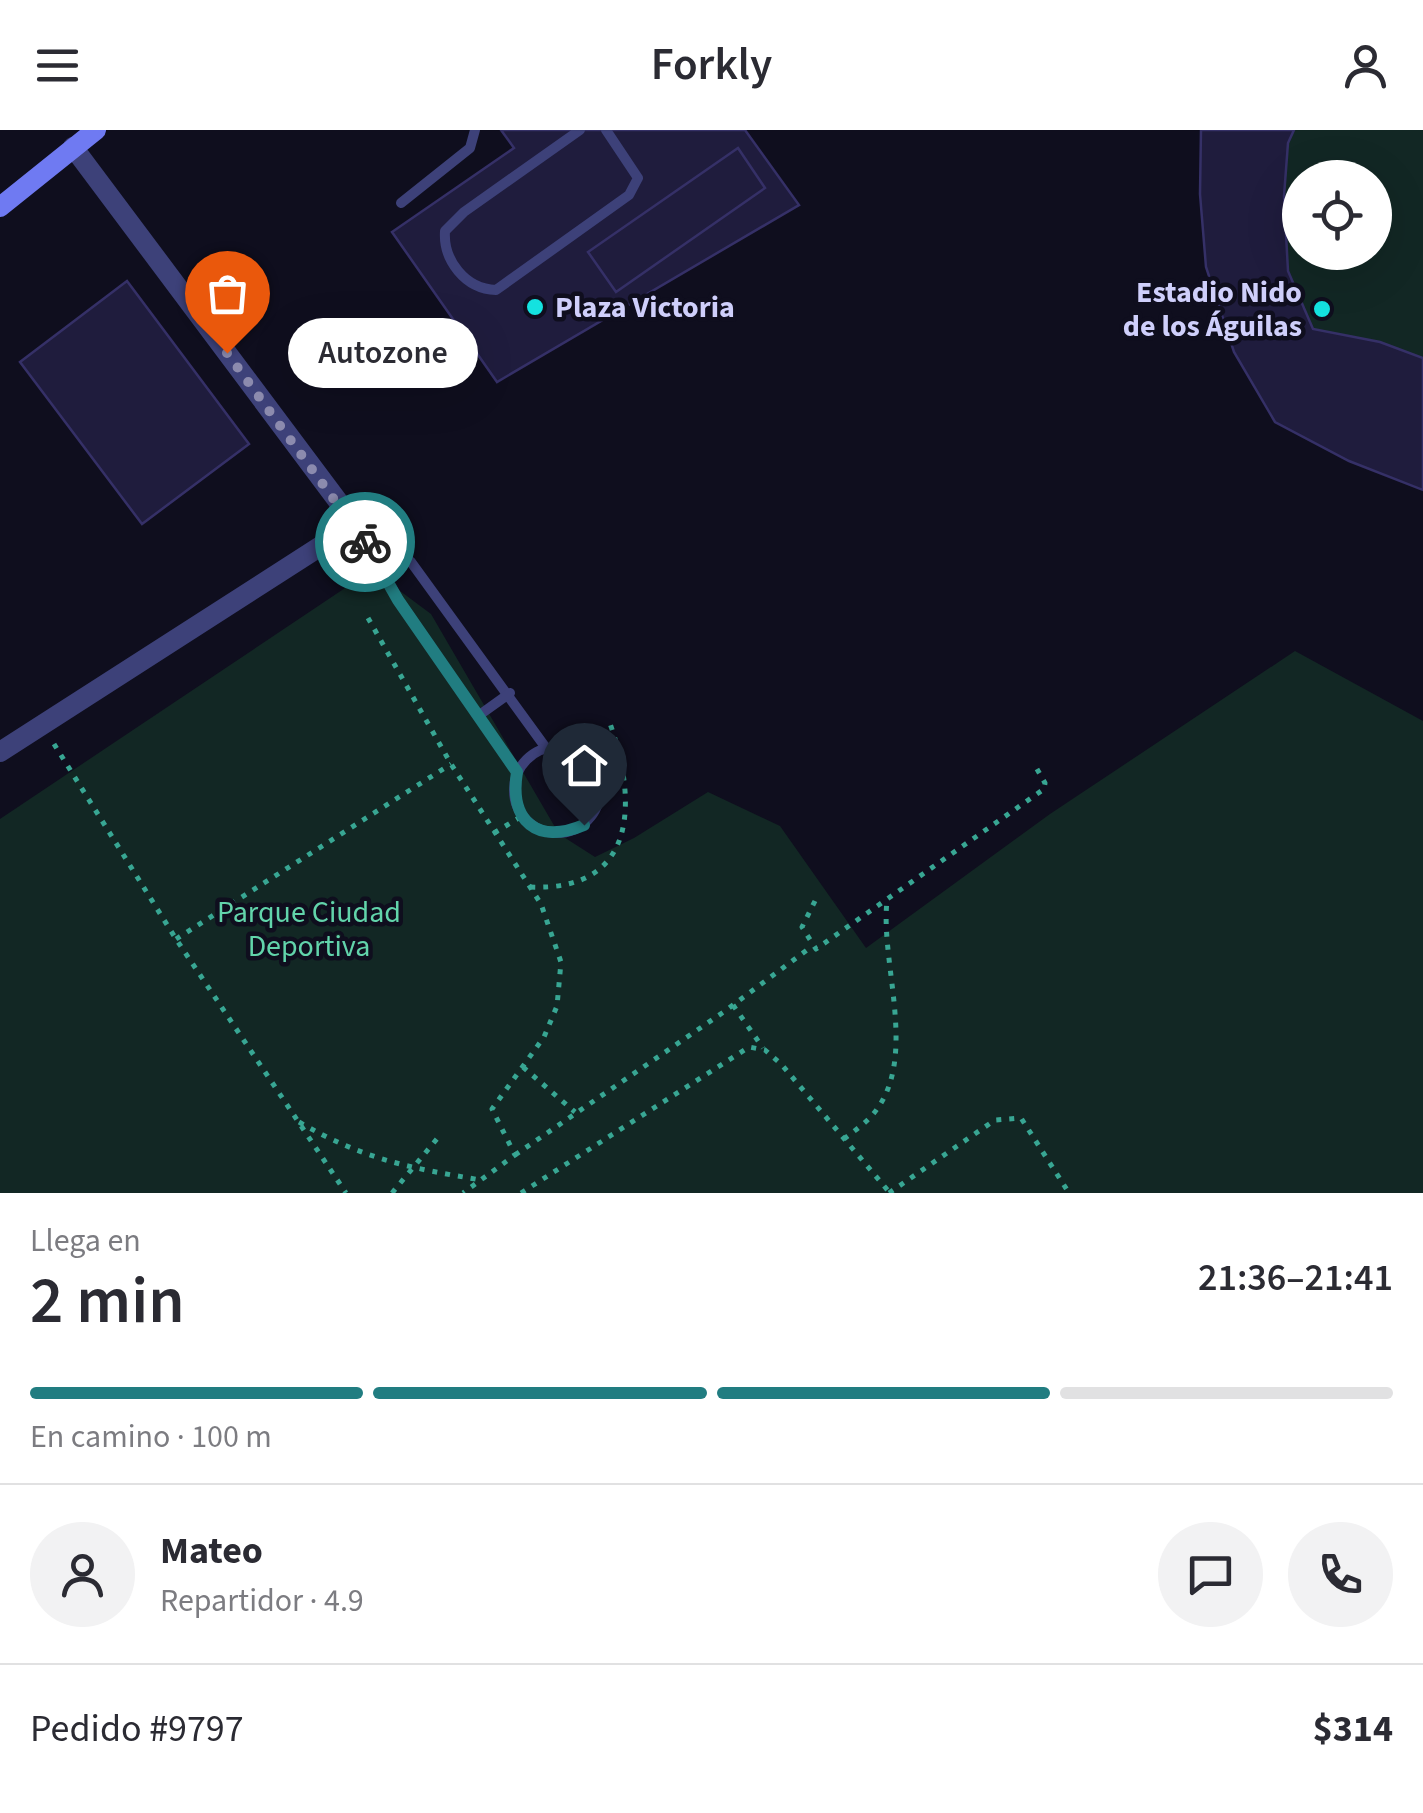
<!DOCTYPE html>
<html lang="es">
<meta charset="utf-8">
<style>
:root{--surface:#fff;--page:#f2f2f3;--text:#2b2b33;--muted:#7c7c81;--line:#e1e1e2;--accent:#217d81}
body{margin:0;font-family:"Source Sans 3",sans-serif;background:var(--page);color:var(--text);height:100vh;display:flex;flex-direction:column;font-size:38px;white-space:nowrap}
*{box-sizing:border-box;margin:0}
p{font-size:32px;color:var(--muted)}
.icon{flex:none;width:55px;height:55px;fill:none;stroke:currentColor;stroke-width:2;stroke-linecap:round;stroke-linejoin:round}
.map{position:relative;height:1063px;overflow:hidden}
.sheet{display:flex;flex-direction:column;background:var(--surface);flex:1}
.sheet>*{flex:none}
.controls{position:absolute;left:1282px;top:30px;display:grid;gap:20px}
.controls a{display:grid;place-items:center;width:110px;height:110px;border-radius:50%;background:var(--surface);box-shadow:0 10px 40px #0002;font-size:50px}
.pin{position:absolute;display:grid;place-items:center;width:85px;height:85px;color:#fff;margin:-102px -42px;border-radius:50% 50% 50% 0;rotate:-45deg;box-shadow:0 0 10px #0007}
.pin .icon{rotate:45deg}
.courier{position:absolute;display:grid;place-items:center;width:100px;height:100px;margin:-50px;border:8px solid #217d81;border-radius:50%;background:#fff;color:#222;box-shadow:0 2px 12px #0007}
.bubble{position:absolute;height:70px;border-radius:35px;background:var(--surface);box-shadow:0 10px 40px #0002;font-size:32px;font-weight:600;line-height:70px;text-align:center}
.summary em{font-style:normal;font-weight:600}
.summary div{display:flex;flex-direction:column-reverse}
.summary{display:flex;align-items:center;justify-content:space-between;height:170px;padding:0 30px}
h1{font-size:65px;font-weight:600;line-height:75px}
.bar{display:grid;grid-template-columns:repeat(4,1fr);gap:15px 10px;align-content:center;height:120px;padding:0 30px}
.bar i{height:12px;border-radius:8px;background:var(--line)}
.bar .current{background:var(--accent)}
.bar p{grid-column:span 4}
.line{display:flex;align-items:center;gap:25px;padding:0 30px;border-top:2px solid var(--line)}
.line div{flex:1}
.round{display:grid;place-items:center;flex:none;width:105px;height:105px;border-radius:52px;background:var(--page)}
header{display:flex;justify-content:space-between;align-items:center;height:130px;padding:0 30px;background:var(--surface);font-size:45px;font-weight:600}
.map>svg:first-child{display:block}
.green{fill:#122724;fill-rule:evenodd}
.building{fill:#1f1c3d;stroke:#353067;stroke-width:2.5}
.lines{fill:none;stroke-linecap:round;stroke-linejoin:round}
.path{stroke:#38a693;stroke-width:5;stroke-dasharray:5 8;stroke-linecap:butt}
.lane{stroke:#3d4179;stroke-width:10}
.street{stroke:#3d4179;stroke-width:20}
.secondary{stroke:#6f7af2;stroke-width:20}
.done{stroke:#8c8bae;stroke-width:10;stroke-dasharray:0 18}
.route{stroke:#217d81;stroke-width:12}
.poi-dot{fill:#14e2e0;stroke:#0f0e1e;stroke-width:4}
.labels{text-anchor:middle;stroke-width:9;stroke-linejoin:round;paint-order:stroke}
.poi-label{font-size:30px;font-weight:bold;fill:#cfcffb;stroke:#0f0e1e;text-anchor:end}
.park-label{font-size:30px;fill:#62d4ab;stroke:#0f0e1e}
</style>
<header><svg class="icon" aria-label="menu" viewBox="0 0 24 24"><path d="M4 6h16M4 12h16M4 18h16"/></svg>Forkly<svg class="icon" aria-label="person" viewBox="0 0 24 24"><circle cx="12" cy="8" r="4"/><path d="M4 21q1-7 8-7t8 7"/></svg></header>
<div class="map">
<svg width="1423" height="1063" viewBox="0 0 1423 1063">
<rect width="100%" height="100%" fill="#0f0e1e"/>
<g class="green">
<path d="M1201 0H1423V360L1349 331 1275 292 1234 222 1206 137 1200 64ZM1300 48H1375V122H1300Z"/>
<path d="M372 440 431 484 559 704 595 727 634 708 708 662 780 696 866 818 1050 684 1295 521 1423 591V1063H0V689Z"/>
</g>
<g class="building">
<path d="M501 0H745L799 75 497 252 392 102 514 18Z"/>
<path d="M1201 0H1294L1288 13 1284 66 1288 141 1313 199 1380 212 1423 228V360L1349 331 1275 292 1234 222 1206 137 1200 64Z"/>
<path d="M738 18 765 58 616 162 588 122Z"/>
<path d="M127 151 249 314 142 394 20 232Z"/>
</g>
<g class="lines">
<g class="path">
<path d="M368 488 451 634 541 774 561 832 557 876 544 907 492 979 515 1025 463 1063"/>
<path d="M54 614 176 809 346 1063"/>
<path d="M494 703 522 686"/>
<path d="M530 757C641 762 637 666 608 588"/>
<path d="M815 771 802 797 816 819 1044 659 1045 653 1033 632"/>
<path d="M176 809 451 634"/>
<path d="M733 875 763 918"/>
<path d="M523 937 575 982"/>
<path d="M299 992C363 1029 409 1038 481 1050"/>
<path d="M844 1009C854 1001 866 993 874 983 919 928 880 834 887 771"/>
<path d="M515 1025 725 881 811 817"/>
<path d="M392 1063 441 1004"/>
<path d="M521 1063 749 917 765 920 782 935 890 1063"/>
<path d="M889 1063 995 990 1021 988 1069 1063"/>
</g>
<g class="lane">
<path d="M580 0 464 82 445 101C443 130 465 159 496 160L629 65 638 48 606 0"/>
<path d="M401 73 470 18 475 0"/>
<path d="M355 394 411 432 546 618"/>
<path d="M358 399 398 469 517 642"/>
<path d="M478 586 510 563"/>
<circle cx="557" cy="660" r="43"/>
</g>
<path class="street" d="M0 622 355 394 73 17"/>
<path class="secondary" d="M0 77 96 0"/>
</g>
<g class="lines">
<path class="done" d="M227 223 365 412"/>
<path class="route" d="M365 412 398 470 517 642C509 691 537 715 584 695"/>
</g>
<g class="poi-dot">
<circle cx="535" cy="177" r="10"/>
<circle cx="1322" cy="179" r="10"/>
</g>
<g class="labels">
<g class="poi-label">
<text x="1302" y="172">Estadio Nido<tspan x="1302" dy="34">de los Águilas</tspan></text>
<text x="555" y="187" text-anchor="start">Plaza Victoria</text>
</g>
<g class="park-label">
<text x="309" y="792">Parque Ciudad<tspan x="309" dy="34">Deportiva</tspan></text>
</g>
</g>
</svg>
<div class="controls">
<a><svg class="icon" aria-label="locate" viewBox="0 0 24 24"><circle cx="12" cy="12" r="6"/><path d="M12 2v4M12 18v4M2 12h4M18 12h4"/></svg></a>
</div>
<div class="pin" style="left:227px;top:223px;background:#ea580c"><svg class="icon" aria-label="bag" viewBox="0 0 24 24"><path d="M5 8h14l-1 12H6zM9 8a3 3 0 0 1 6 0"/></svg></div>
<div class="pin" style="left:584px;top:695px;background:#1f2937"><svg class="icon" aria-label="home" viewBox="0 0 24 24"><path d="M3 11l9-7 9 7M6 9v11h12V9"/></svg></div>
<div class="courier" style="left:365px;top:412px"><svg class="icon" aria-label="bike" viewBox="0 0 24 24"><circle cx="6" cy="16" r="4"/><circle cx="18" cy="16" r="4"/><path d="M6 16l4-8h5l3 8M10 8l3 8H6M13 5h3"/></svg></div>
<div class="bubble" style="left:288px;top:188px;width:190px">Autozone</div>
</div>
<section class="sheet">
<div class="summary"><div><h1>2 min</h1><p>Llega en</p></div><em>21:36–21:41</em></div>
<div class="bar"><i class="current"></i><i class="current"></i><i class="current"></i><i></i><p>En camino · 100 m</p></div>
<div class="line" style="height:180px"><a class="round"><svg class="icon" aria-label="person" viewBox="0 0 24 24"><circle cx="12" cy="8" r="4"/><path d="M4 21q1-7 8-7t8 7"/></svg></a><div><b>Mateo</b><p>Repartidor · 4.9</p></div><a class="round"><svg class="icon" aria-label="chat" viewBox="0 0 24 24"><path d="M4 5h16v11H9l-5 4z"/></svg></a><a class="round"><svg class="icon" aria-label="phone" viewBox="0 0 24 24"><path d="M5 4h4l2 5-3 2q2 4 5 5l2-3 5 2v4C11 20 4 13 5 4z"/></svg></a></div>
<div class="line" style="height:130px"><div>Pedido #9797</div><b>$314</b></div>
</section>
